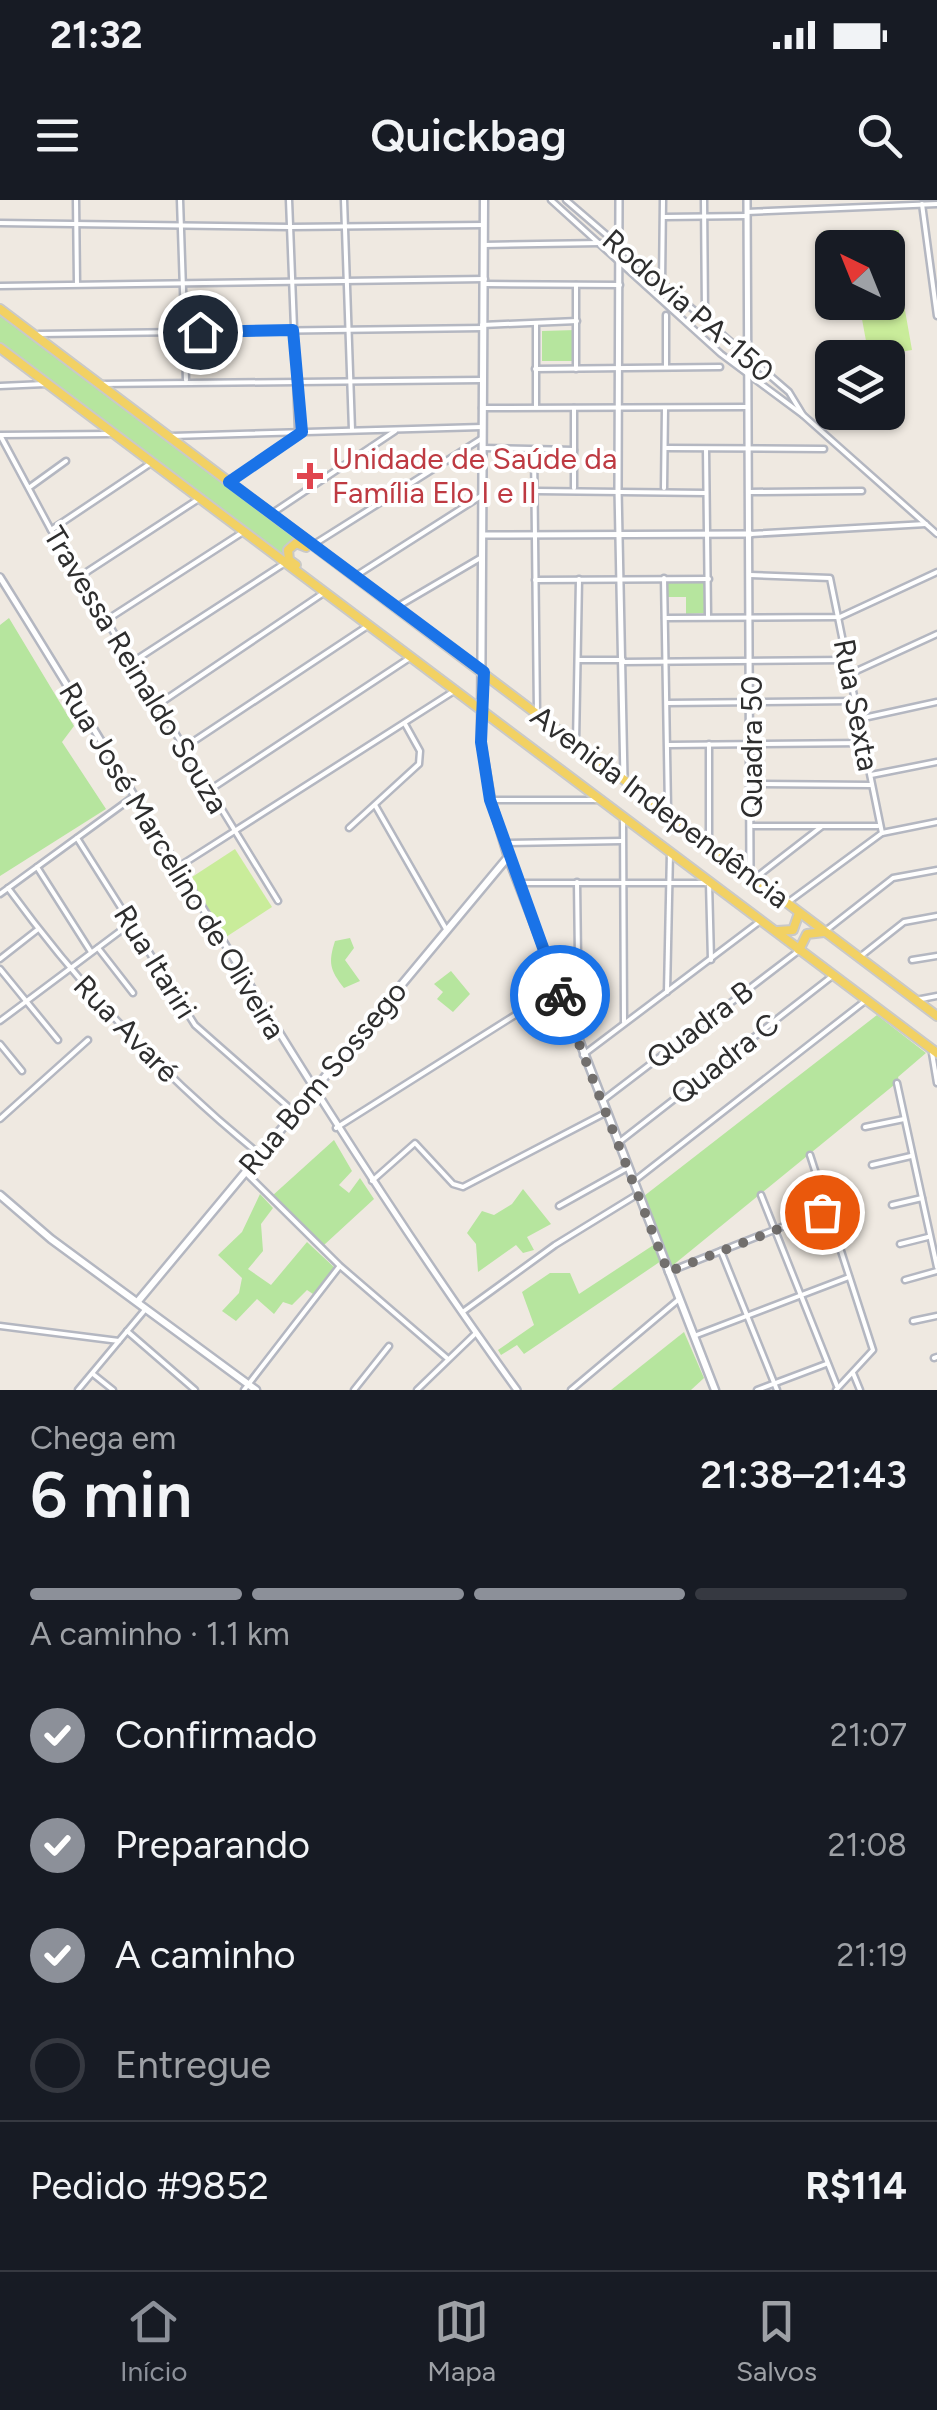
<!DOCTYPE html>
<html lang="pt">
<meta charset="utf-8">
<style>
:root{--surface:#171b24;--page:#20242c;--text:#f1f3f6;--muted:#9ea1a6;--line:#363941;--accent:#8c9099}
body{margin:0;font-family:Figtree,sans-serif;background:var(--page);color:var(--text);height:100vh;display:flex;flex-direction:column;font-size:38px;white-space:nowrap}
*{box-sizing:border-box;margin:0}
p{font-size:32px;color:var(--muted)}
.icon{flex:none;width:55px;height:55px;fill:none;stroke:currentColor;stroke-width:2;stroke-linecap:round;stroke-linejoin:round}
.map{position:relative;height:1190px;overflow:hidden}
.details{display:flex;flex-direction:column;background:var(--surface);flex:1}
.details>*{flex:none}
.needle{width:65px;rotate:317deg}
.fabs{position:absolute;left:815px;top:30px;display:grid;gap:20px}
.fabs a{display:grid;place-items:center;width:90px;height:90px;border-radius:15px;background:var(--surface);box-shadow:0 2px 8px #0004;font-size:50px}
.pin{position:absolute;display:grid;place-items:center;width:85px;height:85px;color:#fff;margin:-42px;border:5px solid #fff;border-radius:50%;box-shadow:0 2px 10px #0007}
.courier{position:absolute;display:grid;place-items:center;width:100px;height:100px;margin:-50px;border:8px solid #1a73e8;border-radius:50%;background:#fff;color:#222;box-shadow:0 2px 12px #0007}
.head em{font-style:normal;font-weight:600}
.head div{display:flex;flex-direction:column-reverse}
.head{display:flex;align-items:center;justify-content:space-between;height:170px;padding:0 30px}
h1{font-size:65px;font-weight:600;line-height:75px}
.bar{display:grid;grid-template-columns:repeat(4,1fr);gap:15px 10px;align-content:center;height:120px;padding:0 30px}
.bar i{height:12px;border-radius:8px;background:var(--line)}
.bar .current{background:var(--accent)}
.bar p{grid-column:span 4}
.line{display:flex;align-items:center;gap:25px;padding:0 30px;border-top:2px solid var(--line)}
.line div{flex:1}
ol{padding:0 30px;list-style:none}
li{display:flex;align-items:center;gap:30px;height:110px}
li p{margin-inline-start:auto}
li .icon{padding:10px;border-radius:50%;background:var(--accent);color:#fff;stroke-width:4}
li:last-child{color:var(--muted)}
li i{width:55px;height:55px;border:5px solid var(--line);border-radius:50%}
.status{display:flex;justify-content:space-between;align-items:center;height:70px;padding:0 50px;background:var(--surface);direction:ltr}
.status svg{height:28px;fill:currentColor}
header{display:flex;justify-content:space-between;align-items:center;height:130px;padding:0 30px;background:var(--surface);font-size:45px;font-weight:600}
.menu{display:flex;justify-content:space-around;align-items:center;height:140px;border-top:2px solid var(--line);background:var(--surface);font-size:28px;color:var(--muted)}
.menu a{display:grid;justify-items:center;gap:5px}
.menu .current{color:var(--accent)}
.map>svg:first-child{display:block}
.green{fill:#b6e59e}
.pitch{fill:#c9ec9a}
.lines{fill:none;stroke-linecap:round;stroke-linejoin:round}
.minor-casing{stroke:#b4b7c1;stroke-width:9}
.tertiary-casing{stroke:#b4b7c1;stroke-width:10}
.secondary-casing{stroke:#b4b7c1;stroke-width:11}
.primary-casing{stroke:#c9c9c9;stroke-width:12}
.minor{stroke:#fff;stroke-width:4}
.tertiary{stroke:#fff;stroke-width:5}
.secondary{stroke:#fff;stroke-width:6}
.primary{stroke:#f2d163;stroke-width:8}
.done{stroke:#726f6d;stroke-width:10;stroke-dasharray:0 18}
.route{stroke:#1a73e8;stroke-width:12}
.health-dot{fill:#e0444e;stroke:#fff;stroke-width:4}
.labels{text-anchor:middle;stroke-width:8;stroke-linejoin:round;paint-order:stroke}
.street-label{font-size:30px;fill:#2e2e2e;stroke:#fff}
.health-label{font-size:30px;fill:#be3a42;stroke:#fff;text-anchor:start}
</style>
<div class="status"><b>21:32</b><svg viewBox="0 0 49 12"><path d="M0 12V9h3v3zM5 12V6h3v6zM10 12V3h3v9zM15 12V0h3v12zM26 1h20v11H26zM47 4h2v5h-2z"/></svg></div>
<header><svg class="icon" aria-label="menu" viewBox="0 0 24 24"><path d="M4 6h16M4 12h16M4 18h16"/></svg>Quickbag<svg class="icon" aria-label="search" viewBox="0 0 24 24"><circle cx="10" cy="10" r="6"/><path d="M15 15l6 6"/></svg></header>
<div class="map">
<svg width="937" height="1190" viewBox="0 0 937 1190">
<rect width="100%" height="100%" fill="#efe9e1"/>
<g class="green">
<path d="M0 115 296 339 281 357 0 145Z"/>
<path d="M576 130V161H542V131Z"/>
<path d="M706 380 705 413 686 414V397H666V381Z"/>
<path d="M9 418 74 526 62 542 106 609 0 676V425Z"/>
<path d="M350 738 354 748 345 760 360 781 344 788C330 770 328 763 335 741Z"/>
<path d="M451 771 470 794 453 812 437 799 443 792 434 784Z"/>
<path d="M877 815 926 853 898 877 899 881 672 1066 644 996Z"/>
<path d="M334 940 352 971 339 985 349 993 360 978 374 999 324 1045 272 996Z"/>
<path d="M523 989 551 1024 527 1037 534 1050 523 1053 516 1045 478 1072 476 1044 467 1033 482 1011 494 1015 512 1004Z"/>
<path d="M260 994 273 1008 261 1024 263 1051 248 1069 271 1085 307 1042 335 1068 313 1094 307 1090 292 1105 283 1102 274 1114 257 1099 236 1121 222 1111 239 1093 242 1078 218 1055 242 1032Z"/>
<path d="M655 1044 661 1061 524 1154 517 1145 501 1155 498 1150 534 1125 522 1092 550 1073H570L579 1094Z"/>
<path d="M684 1132 704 1178 691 1190H611Z"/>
</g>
<g class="pitch">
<path d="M899 30 900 71H888V48H832V72L824 73 823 31Z"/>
<path d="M900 82 912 150 869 157 859 103 888 102V85Z"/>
<path d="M235 649 272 707 226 737 189 679Z"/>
</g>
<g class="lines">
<defs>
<g id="minor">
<path d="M76 0 77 84"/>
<path d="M180 0 186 180"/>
<path d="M289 0 298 230"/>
<path d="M344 0 352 230"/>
<path d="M551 0 721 154 803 215 937 334"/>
<path d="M566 0 789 192 803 215"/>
<path d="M704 0 705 113"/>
<path d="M922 4 937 116"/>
<path d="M747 12 937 4"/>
<path d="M664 17 747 16"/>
<path d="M0 23 290 27 484 25"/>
<path d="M484 45 600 43"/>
<path d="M662 83 663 0"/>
<path d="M485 84 620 85"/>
<path d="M0 86 485 79"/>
<path d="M482 125 577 121"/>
<path d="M39 134 483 128"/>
<path d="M666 167V115"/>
<path d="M535 169 720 167"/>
<path d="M576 169V85"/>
<path d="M101 184 481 180"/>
<path d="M0 186 45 184"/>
<path d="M536 207V124"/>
<path d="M482 208 747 207"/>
<path d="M574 208V288"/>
<path d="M113 234 0 235 51 330 278 701"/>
<path d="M172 236 482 227"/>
<path d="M483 248 574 250"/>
<path d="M666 248 824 249"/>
<path d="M706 249 708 416"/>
<path d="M534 250 537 513"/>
<path d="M231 280 302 232"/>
<path d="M30 287 66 261"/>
<path d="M664 288 665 208"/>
<path d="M536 291 706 293"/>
<path d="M750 292 862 291"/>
<path d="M274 312 395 231"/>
<path d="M51 330 151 263"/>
<path d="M751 334 926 324"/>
<path d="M316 343 481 239"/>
<path d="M750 375 830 378 882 633"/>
<path d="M79 377 197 300"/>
<path d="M354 377 481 296"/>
<path d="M664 378 668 609"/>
<path d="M535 380 709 379"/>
<path d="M395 408 482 357"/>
<path d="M665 418 840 417 937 372"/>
<path d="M105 421 243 332"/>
<path d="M578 460H623"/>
<path d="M623 462 848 460"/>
<path d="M131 463 285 363"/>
<path d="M852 473 937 434"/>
<path d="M667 503 856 501"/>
<path d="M156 506 322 394"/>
<path d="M859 519 937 502"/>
<path d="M576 543 579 379"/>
<path d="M669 545 864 543"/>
<path d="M182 549 366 427"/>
<path d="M871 575 937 562"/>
<path d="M752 584 871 585"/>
<path d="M208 591 411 457"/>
<path d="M491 600H596"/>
<path d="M375 605 446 729"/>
<path d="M623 617 624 822"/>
<path d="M753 626H878"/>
<path d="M349 628 419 564 420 551 405 524"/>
<path d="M77 638 195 825 294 912"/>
<path d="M709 640V544"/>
<path d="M504 643 622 641"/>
<path d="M37 667 91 752"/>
<path d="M175 669 454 491"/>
<path d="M754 679 821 627"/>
<path d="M577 682 579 833"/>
<path d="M518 683H709L711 760"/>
<path d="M8 688C81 788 162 875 258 953"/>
<path d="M0 694 133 597"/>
<path d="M787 703 882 633 937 622"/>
<path d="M824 732 893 678 937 670"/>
<path d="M98 748 133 793"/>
<path d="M861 756 904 722 937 716"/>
<path d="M0 759 37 730"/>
<path d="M912 760 937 756"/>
<path d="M0 769 58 840"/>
<path d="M667 792 670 652"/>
<path d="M916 800 937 796"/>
<path d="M0 821 131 723"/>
<path d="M0 844 22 871"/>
<path d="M932 853 937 883"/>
<path d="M583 855 759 722"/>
<path d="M897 883 937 1067"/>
<path d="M602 901 797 752"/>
<path d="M0 919 88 840"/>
<path d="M865 927 904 919"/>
<path d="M336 928 558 788"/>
<path d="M618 943 831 777"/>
<path d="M810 955 873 1150 836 1190"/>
<path d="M872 965 911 956"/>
<path d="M246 973 340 1066 448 1159"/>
<path d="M372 981 415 943 453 984 463 987 605 913"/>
<path d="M633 982 865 801"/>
<path d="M761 995 837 1186"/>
<path d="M892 1005 922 998"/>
<path d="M559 1006 627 968"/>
<path d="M900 1044 928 1037"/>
<path d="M721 1051 777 1190"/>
<path d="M668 1072 827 1009"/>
<path d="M905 1080 937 1071"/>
<path d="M464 1111 555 1045 638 994"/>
<path d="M913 1121 937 1116"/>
<path d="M0 1126 119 1141"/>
<path d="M127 1131 195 1190"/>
<path d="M694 1136 849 1077"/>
<path d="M934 1158 937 1157"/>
<path d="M853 1173 860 1190"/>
<path d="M93 1174 113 1190"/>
<path d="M78 1190 144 1111"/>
<path d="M244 1190 339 1067"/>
<path d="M354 1190 389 1146"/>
<path d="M417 1190 475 1134"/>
<path d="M571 1190 678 1100"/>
<path d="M757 1190 826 1164"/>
</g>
<g id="tertiary">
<path d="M619 0 618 289 624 579"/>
<path d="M747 0 750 672"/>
<path d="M484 335 751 334"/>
<path d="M0 377C171 650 328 929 517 1190"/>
</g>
<g id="secondary">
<path d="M484 0 481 542 491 600 508 657 715 1190"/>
<path d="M0 995 51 1039 256 1190"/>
<path d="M139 1100 508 657"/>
</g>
<g id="primary">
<path d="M0 109 937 816"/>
<path d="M0 148 937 853"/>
<path d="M296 365 289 360 288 350 296 343 306 347"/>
<path d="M777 731 793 730 799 713"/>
<path d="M799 750 807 734 824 732"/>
</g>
</defs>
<use href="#minor" class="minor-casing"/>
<use href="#tertiary" class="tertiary-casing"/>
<use href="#secondary" class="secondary-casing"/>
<use href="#primary" class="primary-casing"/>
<use href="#minor" class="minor"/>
<use href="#tertiary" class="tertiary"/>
<use href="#secondary" class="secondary"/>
<use href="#primary" class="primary"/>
</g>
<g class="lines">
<path class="done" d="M560 795 668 1072 822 1012"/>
<path class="route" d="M200 132 293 130 302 232 229 282 484 472 481 542 490 600 560 795"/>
</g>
<path class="health-dot" d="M305 261h10v10h10v10h-10v10h-10v-10h-10v-10h10z"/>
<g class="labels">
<g class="street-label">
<text transform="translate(688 106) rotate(41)" y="10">Rodovia PA-150</text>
<text transform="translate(136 470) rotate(59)" y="10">Travessa Reinaldo Souza</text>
<text transform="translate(856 505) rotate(79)" y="10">Rua Sexta</text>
<text transform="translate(752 547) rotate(-90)" y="10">Quadra 50</text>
<text transform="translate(660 607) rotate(37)" y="10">Avenida Independência</text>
<text transform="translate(172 661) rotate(59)" y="10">Rua José Marcelino de Oliveira</text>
<text transform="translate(155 762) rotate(58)" y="10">Rua Itariri</text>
<text transform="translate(700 825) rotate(-37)" y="10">Quadra B</text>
<text transform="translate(126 829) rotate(46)" y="10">Rua Avaré</text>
<text transform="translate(725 859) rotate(-38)" y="10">Quadra C</text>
<text transform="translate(323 878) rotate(-50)" y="10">Rua Bom Sossego</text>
</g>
<g class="health-label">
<text x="332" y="269">Unidade de Saúde da<tspan x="332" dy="34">Família Elo I e II</tspan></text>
</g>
</g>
</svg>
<div class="fabs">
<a><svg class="needle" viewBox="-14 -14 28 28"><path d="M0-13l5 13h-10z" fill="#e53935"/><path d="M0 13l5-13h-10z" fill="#9ea1a6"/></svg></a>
<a><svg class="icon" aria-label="layers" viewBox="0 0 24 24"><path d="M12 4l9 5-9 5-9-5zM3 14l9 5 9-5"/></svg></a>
</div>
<div class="pin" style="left:822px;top:1012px;background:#ea580c"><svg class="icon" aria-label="bag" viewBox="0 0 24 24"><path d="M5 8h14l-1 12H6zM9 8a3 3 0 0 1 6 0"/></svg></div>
<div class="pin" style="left:200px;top:132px;background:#1f2937"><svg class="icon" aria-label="home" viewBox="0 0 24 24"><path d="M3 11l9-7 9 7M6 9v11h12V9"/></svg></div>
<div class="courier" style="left:560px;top:795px"><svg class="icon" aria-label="bike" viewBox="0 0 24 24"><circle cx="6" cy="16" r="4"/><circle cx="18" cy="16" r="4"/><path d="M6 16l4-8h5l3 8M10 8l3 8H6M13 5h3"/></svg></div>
</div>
<section class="details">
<div class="head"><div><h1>6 min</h1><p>Chega em</p></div><em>21:38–21:43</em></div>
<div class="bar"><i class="current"></i><i class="current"></i><i class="current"></i><i></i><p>A caminho · 1.1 km</p></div>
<ol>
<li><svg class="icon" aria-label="check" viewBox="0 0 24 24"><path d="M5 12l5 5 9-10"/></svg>Confirmado<p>21:07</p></li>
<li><svg class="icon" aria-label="check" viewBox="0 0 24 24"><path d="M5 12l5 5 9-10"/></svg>Preparando<p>21:08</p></li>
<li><svg class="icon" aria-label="check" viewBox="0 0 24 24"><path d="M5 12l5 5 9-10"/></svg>A caminho<p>21:19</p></li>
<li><i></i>Entregue</li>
</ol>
<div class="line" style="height:130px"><div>Pedido #9852</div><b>R$114</b></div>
</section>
<nav class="menu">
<a class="current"><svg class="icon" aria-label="home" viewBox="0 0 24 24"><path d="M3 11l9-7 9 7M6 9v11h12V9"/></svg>Início</a>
<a><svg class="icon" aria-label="map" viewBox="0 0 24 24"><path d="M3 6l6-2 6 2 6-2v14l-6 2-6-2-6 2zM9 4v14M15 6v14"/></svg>Mapa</a>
<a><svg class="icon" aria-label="saved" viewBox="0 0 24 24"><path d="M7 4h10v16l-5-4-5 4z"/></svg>Salvos</a>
</nav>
